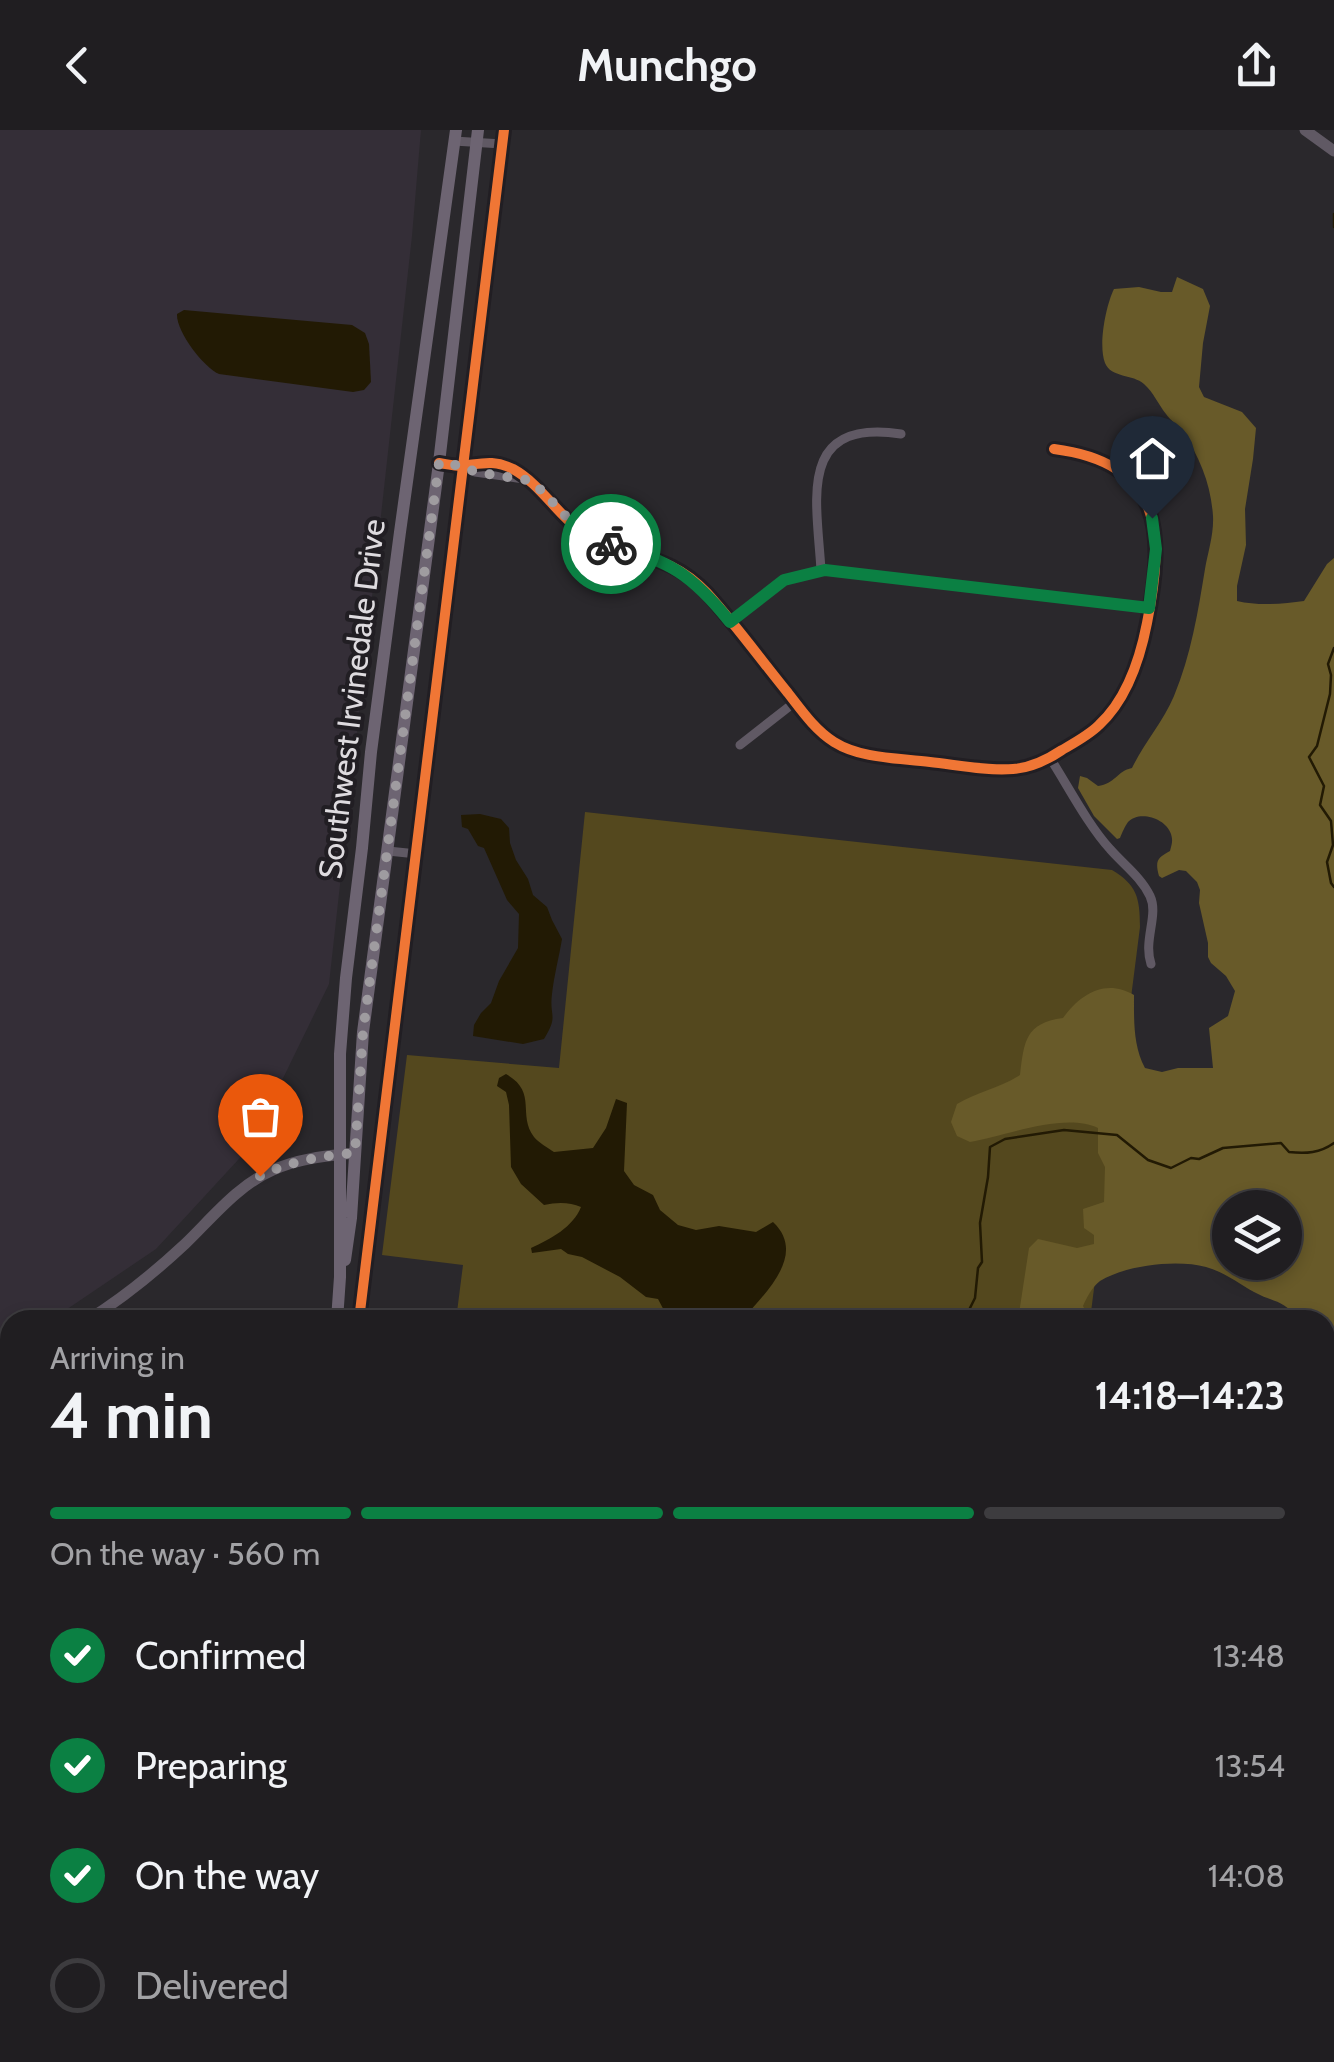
<!DOCTYPE html>
<meta charset="utf-8">
<style>
:root{--surface:#201e21;--page:#28272a;--text:#f1f3f6;--muted:#a2a2a5;--line:#3d3c3f;--accent:#0b8043}
body{margin:0;font-family:Cabin,sans-serif;background:var(--page);color:var(--text);height:100vh;display:flex;flex-direction:column;font-size:38px;white-space:nowrap}
*{box-sizing:border-box;margin:0}
p{font-size:32px;color:var(--muted)}
.icon{flex:none;width:55px;height:55px;fill:none;stroke:currentColor;stroke-width:2;stroke-linecap:round;stroke-linejoin:round}
.map{position:relative;flex:1;overflow:hidden}
.sheet{position:absolute;left:0px;top:1180px;width:1335px;height:752px;display:flex;flex-direction:column;background:var(--surface);border-radius:30px 30px 0 0;box-shadow:0 5px 15px #0003,0 0 0 2px var(--line)}
.sheet>*{flex:none}
.buttons{position:absolute;left:1212px;top:1060px;display:grid;gap:20px}
.buttons a{display:grid;place-items:center;width:90px;height:90px;border-radius:50%;background:var(--surface);box-shadow:0 5px 15px #0003,0 0 0 2px var(--line);font-size:50px}
.pin{position:absolute;display:grid;place-items:center;width:85px;height:85px;color:#fff;margin:-102px -42px;border-radius:50% 50% 50% 0;rotate:-45deg;box-shadow:0 0 10px #0007}
.pin .icon{rotate:45deg}
.courier{position:absolute;display:grid;place-items:center;width:100px;height:100px;margin:-50px;border:8px solid #0b8043;border-radius:50%;background:#fff;color:#222;box-shadow:0 2px 12px #0007}
.summary em{font-style:normal;font-weight:700}
.summary div{display:flex;flex-direction:column-reverse}
.summary{display:flex;align-items:center;justify-content:space-between;height:170px;padding:0 50px}
h1{font-size:65px;font-weight:700;line-height:75px}
.bar{display:grid;grid-template-columns:repeat(4,1fr);gap:15px 10px;align-content:center;height:120px;padding:0 50px}
.bar i{height:12px;border-radius:8px;background:var(--line)}
.bar .on{background:var(--accent)}
.bar p{grid-column:span 4}
ol{padding:0 50px;list-style:none}
li{display:flex;align-items:center;gap:30px;height:110px}
li p{margin-inline-start:auto}
li .icon{padding:10px;border-radius:50%;background:var(--accent);color:#fff;stroke-width:4}
li:last-child{color:var(--muted)}
li i{width:55px;height:55px;border:5px solid var(--line);border-radius:50%}
header{display:flex;justify-content:space-between;align-items:center;height:130px;padding:0 50px;background:var(--surface);font-size:45px;font-weight:700}
.map>svg:first-child{display:block}
.built{fill:#342e37}
.green{fill:#54481e}
.forest{fill:#685a29;fill-rule:evenodd}
.water{fill:#221a04}
.lines{fill:none;stroke-linecap:round;stroke-linejoin:round}
.stream{stroke:#221a04;stroke-width:2.5}
.minor{stroke:#605964;stroke-width:9}
.tertiary{stroke:#605964;stroke-width:11}
.secondary{stroke:#6d6472;stroke-width:12}
.cycleway-casing{stroke:#211e23;stroke-width:16}
.cycleway{stroke:#f07635;stroke-width:10}
.done{stroke:#9f9ca0;stroke-width:10;stroke-dasharray:0 18}
.route{stroke:#0b8043;stroke-width:12}
.labels{text-anchor:middle;stroke-width:8;stroke-linejoin:round;paint-order:stroke}
.street-label{font-size:32px;fill:#dedbdf;stroke:#211e23}
</style>
<header><svg class="icon" aria-label="back" viewBox="0 0 24 24"><path d="M15 5l-7 7 7 7"/></svg>Munchgo<svg class="icon" aria-label="share" viewBox="0 0 24 24"><path d="M12 15V3M7 8l5-5 5 5M5 13v7h14v-7"/></svg></header>
<div class="map">
<svg width="1334" height="1932" viewBox="0 0 1334 1932">
<rect width="100%" height="100%" fill="#2a282c"/>
<path class="built" d="M0 0H421L412 106 329 854 249 1018 156 1119 51 1190H10V1212L0 1215Z"/>
<path class="green" d="M585 682 1112 740C1137 755 1140 768 1140 797L1090 1190H456L463 1135 382 1125 407 925 559 938Z"/>
<path class="forest" d="M1177 147 1203 159 1210 176 1203 213 1199 257 1204 267 1242 282 1256 298 1253 329 1245 379 1246 415 1237 456V471C1258 476 1283 474 1304 471L1327 434 1334 428V1222L1325 1218V1190H1299C1283 1169 1274 1173 1254 1162 1238 1153 1224 1142 1206 1137 1177 1129 1126 1135 1100 1151 1092 1157 1087 1167 1083 1176L1090 1190H1018L1029 1118 1038 1109 1077 1118 1094 1114V1105L1084 1098 1083 1079 1104 1072 1105 1037 1098 1023V998C1064 982 1006 1006 970 1012L957 1006 951 992 957 974C977 962 1000 958 1020 945 1024 912 1025 893 1063 888 1080 864 1106 848 1134 865 1134 890 1133 916 1145 938L1162 942 1178 938H1213L1209 898 1228 886 1235 861 1226 846 1211 833 1208 827V813L1199 773 1200 760 1197 752 1186 741 1179 740 1162 748 1159 746C1155 731 1157 728 1170 721 1172 713 1173 711 1171 704 1166 688 1139 680 1128 692 1125 696 1122 703 1120 708L1117 709 1094 686 1078 658 1080 646 1087 648 1098 656C1115 654 1117 641 1132 638 1144 613 1163 592 1174 566 1191 525 1198 482 1205 439 1208 422 1214 404 1213 386 1211 355 1200 327 1182 301 1177 295 1171 291 1166 284 1158 274 1154 263 1144 254 1133 244 1111 248 1105 233 1098 215 1106 175 1114 159L1139 157 1161 162H1172ZM1230 1078H1285V1132H1230Z"/>
<g class="water">
<path d="M184 180 352 195 365 203 369 214 371 252 364 260 353 262 219 244C203 237 176 201 177 184Z"/>
<path d="M480 684 501 689 509 698 510 713 516 730 528 749 533 765 547 777 552 790 562 809C559 827 554 846 552 864 549 887 559 885 544 909L523 914 473 906 474 895 481 883 491 873 499 851 518 818 519 784 507 770 484 718 478 716 468 699 462 697 461 685Z"/>
<path d="M506 944C538 962 517 984 534 1007 539 1013 548 1018 554 1022L593 1018 606 998 616 969 627 973 624 1041 634 1055 653 1065 660 1080 678 1095 696 1100 719 1096 756 1102 773 1092C808 1125 764 1164 742 1190H678L668 1188 658 1169 646 1167 620 1147 582 1127 568 1124 561 1119 532 1123 531 1118C551 1109 573 1097 581 1077 570 1072 557 1072 544 1075L521 1054 511 1037 509 975 506 962 497 956 499 948Z"/>
</g>
<g class="lines">
<g class="stream">
<path d="M1334 84V97"/>
<path d="M1334 518 1328 534 1331 545 1330 564 1317 616 1309 627 1324 656 1320 675 1331 691 1333 715 1327 732 1331 753 1334 757"/>
<path d="M964 1190 975 1168 978 1138 982 1132 980 1093 988 1047 990 1017 1005 1009 1064 1000 1117 1005 1148 1030 1171 1038 1191 1028 1199 1029 1223 1018 1281 1013 1289 1022C1306 1024 1320 1023 1334 1013"/>
<path d="M483 1922 487 1932"/>
</g>
<g class="minor">
<path d="M454 11 502 14"/>
<path d="M439 333C446 334 454 336 461 336 481 334 493 329 513 339 542 355 558 387 586 404 629 429 668 421 707 463 736 495 761 530 788 563 802 581 815 600 834 612 861 629 899 628 930 632 957 635 986 641 1013 639 1031 638 1047 630 1062 620 1074 613 1089 605 1099 595 1126 570 1140 529 1147 493 1165 403 1163 333 1054 319"/>
<path d="M463 336 475 342 524 349"/>
<path d="M821 440C817 371 796 288 901 304"/>
<path d="M730 492 784 450 825 440 1149 478"/>
<path d="M740 615 795 572"/>
<path d="M1050 628C1068 656 1088 695 1110 719 1123 734 1141 747 1150 766 1159 785 1143 810 1151 834"/>
<path d="M388 721 417 724"/>
<path d="M1192 1189 1193 1190"/>
<path d="M359 1190 504 0"/>
<path d="M0 1789 10 1786"/>
<path d="M0 1808 5 1845 0 1894"/>
<path d="M1325 1833 1334 1834"/>
<path d="M675 1922 677 1932"/>
<path d="M907 1922 908 1932"/>
<path d="M1043 1932 1044 1922"/>
</g>
<g class="tertiary">
<path d="M1305 0 1334 21"/>
<path d="M88 1190C123 1168 155 1142 185 1114 212 1088 238 1055 273 1040 299 1028 327 1026 355 1023"/>
<path d="M0 1235 10 1231"/>
</g>
<g class="secondary">
<path d="M345 1130 351 1088 363 902 439 333 478 0"/>
<path d="M337 1190 340 1147V924L346 848 362 718 371 622 400 402 456 0"/>
<path d="M0 1580 10 1581"/>
<path d="M0 1595 10 1596"/>
<path d="M1325 1748H1334"/>
<path d="M1325 1760H1334"/>
<path d="M256 1932 257 1922"/>
</g>
<defs>
<g id="cycleway">
<path d="M439 333C446 334 454 336 461 336 481 334 493 329 513 339 542 355 558 387 586 404 629 429 668 421 707 463 736 495 761 530 788 563 802 581 815 600 834 612 861 629 899 628 930 632 957 635 986 641 1013 639 1031 638 1047 630 1062 620 1074 613 1089 605 1099 595 1126 570 1140 529 1147 493 1165 403 1163 333 1054 319"/>
<path d="M359 1190 504 0"/>
</g>
</defs>
<use href="#cycleway" class="cycleway-casing"/>
<use href="#cycleway" class="cycleway"/>
</g>
<g class="lines">
<path class="done" d="M260 1046C290 1031 322 1026 355 1023L363 902 439 333 463 336 475 342 527 350 541 360 576 397 601 412 611 414"/>
<path class="route" d="M611 414C670 432 691 443 730 492L784 450 825 440 1149 478 1156 419 1152 388"/>
</g>
<g class="labels">
<g class="street-label">
<text transform="translate(352 569) rotate(-83)" y="11">Southwest Irvinedale Drive</text>
</g>
</g>
</svg>
<div class="buttons">
<a><svg class="icon" aria-label="layers" viewBox="0 0 24 24"><path d="M12 4l9 5-9 5-9-5zM3 14l9 5 9-5"/></svg></a>
</div>
<div class="pin" style="left:260px;top:1046px;background:#ea580c"><svg class="icon" aria-label="bag" viewBox="0 0 24 24"><path d="M5 8h14l-1 12H6zM9 8a3 3 0 0 1 6 0"/></svg></div>
<div class="pin" style="left:1152px;top:388px;background:#1f2937"><svg class="icon" aria-label="home" viewBox="0 0 24 24"><path d="M3 11l9-7 9 7M6 9v11h12V9"/></svg></div>
<div class="courier" style="left:611px;top:414px"><svg class="icon" aria-label="bike" viewBox="0 0 24 24"><circle cx="6" cy="16" r="4"/><circle cx="18" cy="16" r="4"/><path d="M6 16l4-8h5l3 8M10 8l3 8H6M13 5h3"/></svg></div>
<section class="sheet">
<div class="summary"><div><h1>4 min</h1><p>Arriving in</p></div><em>14:18–14:23</em></div>
<div class="bar"><i class="on"></i><i class="on"></i><i class="on"></i><i></i><p>On the way · 560 m</p></div>
<ol>
<li><svg class="icon" aria-label="check" viewBox="0 0 24 24"><path d="M5 12l5 5 9-10"/></svg>Confirmed<p>13:48</p></li>
<li><svg class="icon" aria-label="check" viewBox="0 0 24 24"><path d="M5 12l5 5 9-10"/></svg>Preparing<p>13:54</p></li>
<li><svg class="icon" aria-label="check" viewBox="0 0 24 24"><path d="M5 12l5 5 9-10"/></svg>On the way<p>14:08</p></li>
<li><i></i>Delivered</li>
</ol>
</section>
</div>
